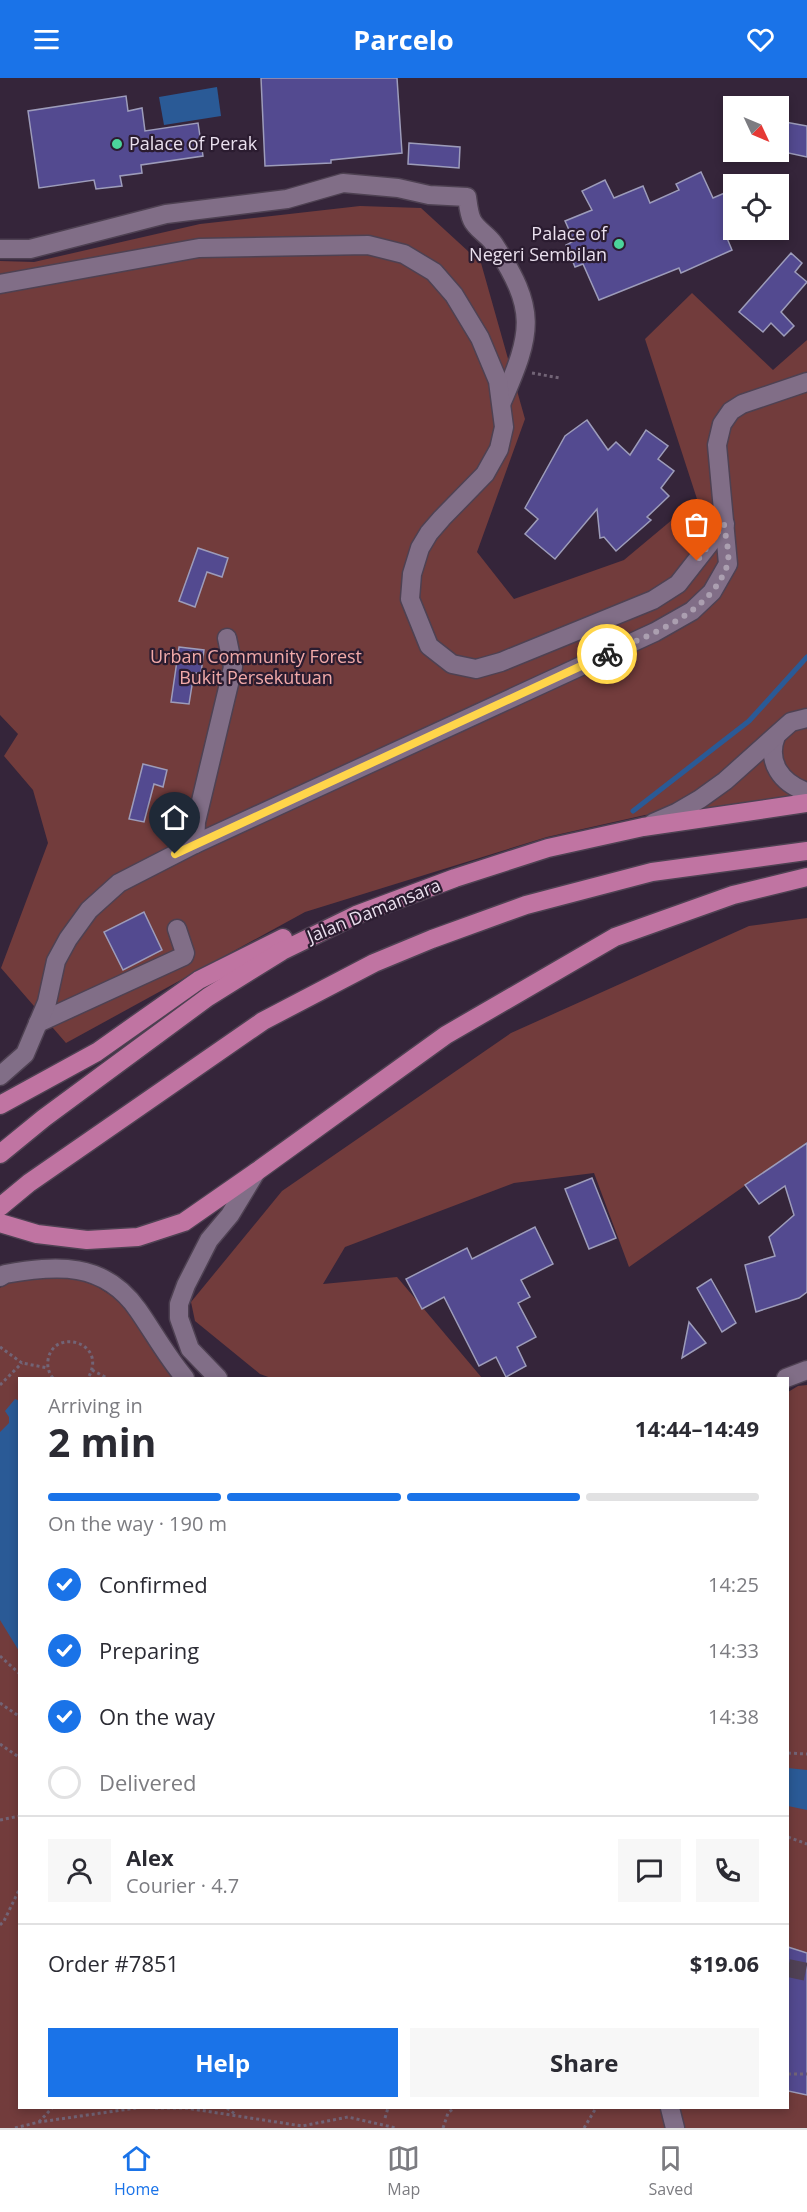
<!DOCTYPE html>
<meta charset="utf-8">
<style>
:root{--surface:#fff;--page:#f7f7f7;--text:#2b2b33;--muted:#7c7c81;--line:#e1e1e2;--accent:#1a73e8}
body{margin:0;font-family:"Open Sans",sans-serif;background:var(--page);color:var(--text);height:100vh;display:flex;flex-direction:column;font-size:22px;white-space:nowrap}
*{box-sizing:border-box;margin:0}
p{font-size:20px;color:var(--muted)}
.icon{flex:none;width:33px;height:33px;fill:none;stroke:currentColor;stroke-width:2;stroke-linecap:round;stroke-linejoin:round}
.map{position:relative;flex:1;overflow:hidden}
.sheet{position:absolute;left:18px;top:1299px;width:771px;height:732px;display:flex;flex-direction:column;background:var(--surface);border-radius:0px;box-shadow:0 3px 9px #0003}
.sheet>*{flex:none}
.needle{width:39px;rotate:134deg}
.buttons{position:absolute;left:723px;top:18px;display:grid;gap:12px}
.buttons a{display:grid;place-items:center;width:66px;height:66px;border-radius:0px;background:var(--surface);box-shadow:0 3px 9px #0003;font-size:30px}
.pin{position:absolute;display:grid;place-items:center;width:51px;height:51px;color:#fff;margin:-62px -26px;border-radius:50% 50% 50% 0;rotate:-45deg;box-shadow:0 0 6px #0007}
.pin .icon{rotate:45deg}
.courier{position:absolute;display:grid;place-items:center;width:60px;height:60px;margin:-30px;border:4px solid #ffd54a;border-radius:50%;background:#fff;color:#222;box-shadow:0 2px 8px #0007}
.head em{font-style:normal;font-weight:700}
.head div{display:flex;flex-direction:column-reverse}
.head{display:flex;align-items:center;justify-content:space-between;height:102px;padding:0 30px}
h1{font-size:39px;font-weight:700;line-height:45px}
.bar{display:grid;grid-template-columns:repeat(4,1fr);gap:9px 6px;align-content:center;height:72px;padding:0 30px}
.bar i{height:8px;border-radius:4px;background:var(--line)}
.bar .active{background:var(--accent)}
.bar p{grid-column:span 4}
.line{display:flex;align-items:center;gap:15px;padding:0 30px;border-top:2px solid var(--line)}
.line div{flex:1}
.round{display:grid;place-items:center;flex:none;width:63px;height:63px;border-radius:0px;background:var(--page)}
ol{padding:0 30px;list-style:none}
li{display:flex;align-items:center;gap:18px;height:66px}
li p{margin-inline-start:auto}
li .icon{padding:6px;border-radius:50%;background:var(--accent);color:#fff;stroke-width:4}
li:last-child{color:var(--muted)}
li i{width:33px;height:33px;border:3px solid var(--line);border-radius:50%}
.action{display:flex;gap:12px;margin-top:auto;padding:12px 30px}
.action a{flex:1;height:69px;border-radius:0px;background:var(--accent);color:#fff;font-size:24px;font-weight:700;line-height:69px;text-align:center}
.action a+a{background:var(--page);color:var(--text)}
header{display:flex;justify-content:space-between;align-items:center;height:78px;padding:0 30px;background:var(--accent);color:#fff;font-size:27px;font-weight:700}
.tab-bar{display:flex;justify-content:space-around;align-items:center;height:84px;border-top:2px solid var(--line);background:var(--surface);font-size:16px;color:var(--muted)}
.tab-bar a{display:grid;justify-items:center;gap:3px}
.tab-bar .active{color:var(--accent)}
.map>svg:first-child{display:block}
.green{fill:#723c3c}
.water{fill:#2a5a96}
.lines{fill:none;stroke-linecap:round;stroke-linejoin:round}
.stream{stroke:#2a5a96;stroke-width:5}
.building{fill:#534a90;stroke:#9d9cba;stroke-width:1.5}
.minor-tunnel{stroke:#504155;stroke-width:18;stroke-dasharray:18 9;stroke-linecap:butt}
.minor-casing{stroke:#4e4152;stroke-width:21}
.major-casing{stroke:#4e4152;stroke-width:21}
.path{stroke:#726476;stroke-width:3;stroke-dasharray:3 3;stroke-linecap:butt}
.minor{stroke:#816e87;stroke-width:18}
.major{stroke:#c074a2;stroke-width:18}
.done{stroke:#ab9fb0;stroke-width:6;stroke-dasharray:0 10.8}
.route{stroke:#ffd54a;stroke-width:8}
.poi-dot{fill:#4bd49b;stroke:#2b1c30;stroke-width:2}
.labels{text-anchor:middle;stroke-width:4.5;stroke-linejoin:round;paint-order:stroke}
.poi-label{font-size:18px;fill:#ebe1ef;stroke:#2b1c30;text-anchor:start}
.park-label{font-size:18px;fill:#f2aaa9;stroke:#2b1c30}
.street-label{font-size:18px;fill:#ebe1ef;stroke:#2b1c30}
</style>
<header><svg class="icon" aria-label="menu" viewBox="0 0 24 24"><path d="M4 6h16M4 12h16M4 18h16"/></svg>Parcelo<svg class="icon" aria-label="heart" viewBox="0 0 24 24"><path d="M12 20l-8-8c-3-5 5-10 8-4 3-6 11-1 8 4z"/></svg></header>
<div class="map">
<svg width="807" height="2050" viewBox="0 0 807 2050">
<rect width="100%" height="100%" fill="#35253a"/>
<g class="green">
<path d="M360 128 421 130 481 185 525 341 477 474 514 521 624 482 697 421 645 261 692 215 773 292 807 262V718L645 737 547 759 305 834 66 965 1 890 48 765 33 712 4 678 18 656 0 637V183L34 184 200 146Z"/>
<path d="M807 840V1064L629 1189 594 1095 514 1105 345 1169 323 1206 397 1199 482 1300H271L260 1296 195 1243 191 1224 282 1113 511 955 749 848Z"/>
<path d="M60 1195 96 1208 123 1225 179 1300H20V2030H788V1314L798 1308 807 1307V2050H0V1210L4 1206Z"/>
</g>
<g class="water">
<path d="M217 9 221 38 164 47 159 19Z"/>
<path d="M15 1321 20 1323 19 1573 0 1542V1354L9 1345V1339L5 1333Z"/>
<path d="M788 1690 807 1692V1732L788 1728Z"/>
</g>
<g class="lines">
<path class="stream" d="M633 733 749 643 807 579"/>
</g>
<g class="building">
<path d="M261 0H397L402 75 331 82V85L265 88Z"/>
<path d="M126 18 128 33 142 30 145 53 198 45 203 78 141 87 142 95 120 98 122 108 96 111 94 102 39 110 28 33Z"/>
<path d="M785 44 807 48V79L779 73Z"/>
<path d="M409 65 460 69 459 90 408 86Z"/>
<path d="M701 94 713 120 734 111V149L724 153 732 172 681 195 679 190 599 222 583 186 575 189 566 167 574 163 565 143 592 132 582 113 605 102 614 120 643 108 650 125 679 112 676 106Z"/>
<path d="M791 175 802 185 795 194 807 204 781 234 794 248 784 258 771 245 763 254 739 234Z"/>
<path d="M587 342 608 372 616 364 630 377 646 352 668 368 658 381 674 393 661 410 669 418 647 439 651 442 616 473 604 459 600 460 597 431 555 481 525 456 538 441 525 430 565 358Z"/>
<path d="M198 470 228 480 222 499 207 494 195 529 179 523Z"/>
<path d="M179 569 204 572 201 595H194L189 626 171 624Z"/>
<path d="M143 686 167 692 163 709 154 706 144 744 129 741Z"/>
<path d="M144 834 162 872 123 892 104 854Z"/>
<path d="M807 1065V1214L799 1220 756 1234 745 1187 775 1178 769 1159 794 1137 785 1108 759 1126 745 1107Z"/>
<path d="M592 1100 616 1160 589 1171 565 1111Z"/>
<path d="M535 1149 553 1186 521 1202 530 1219 518 1225 536 1259 517 1269 526 1288 506 1299 496 1279 479 1288 444 1219 422 1231 406 1201 467 1170 472 1181Z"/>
<path d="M711 1201 736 1245 722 1254 697 1210Z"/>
<path d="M689 1244 706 1265 682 1280Z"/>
<path d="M788 1869 807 1875V2017L788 2013Z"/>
</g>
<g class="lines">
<path class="minor-tunnel" d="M788 1890 807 1894"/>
<defs>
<g id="minor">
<path d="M0 171H30L166 136 287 121 343 105 398 110 429 117 467 119C468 126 469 136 472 142 476 151 488 157 494 166 537 232 533 253 502 324"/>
<path d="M0 206 199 170 368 167 404 176 434 194 454 217 480 260 498 303 504 349 499 371 485 396 442 440 429 455 420 470 412 496 410 521 429 568 452 586 476 591 501 584 653 522 678 506 725 446"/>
<path d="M776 658C766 684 781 705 807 714"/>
<path d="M653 745 676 735 700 721 725 703 791 644 807 640"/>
<path d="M195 766 196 744 233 589 227 560"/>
<path d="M38 945 184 878 185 875 177 851"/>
<path d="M0 998 25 976 47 924 56 883 68 861 89 832 119 805 195 766 655 554 692 533 712 514 728 486 717 367 722 346 731 333 742 326 807 304"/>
<path d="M0 1199 5 1196C56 1187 104 1183 138 1232 154 1255 167 1279 185 1300"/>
<path d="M218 1300 190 1271 179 1240V1226L186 1207 209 1162 230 1137 256 1094"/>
<path d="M786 1300 807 1292"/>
<path d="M670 2030 675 2050"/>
</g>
<g id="major">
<path d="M0 1027 97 974 199 902 283 860"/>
<path d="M0 1076 44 1040 208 919 282 873 356 837 455 800 548 770 643 749 807 725"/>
<path d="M0 1129 29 1105 263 943 374 885 432 861 526 827 652 794 807 773"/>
<path d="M0 1145 37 1156 87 1162 138 1159 184 1144 256 1094 446 957 615 859 733 817 807 799"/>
</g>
</defs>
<use href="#minor" class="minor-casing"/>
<use href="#major" class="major-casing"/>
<g class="path">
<path d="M532 295 560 300"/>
<path d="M0 1269 22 1285 48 1290"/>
<path d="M92 1292 107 1300"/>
<path d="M53 1300C49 1295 47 1290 48 1282 53 1249 109 1264 88 1300"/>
<path d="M0 1307 22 1285"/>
<path d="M0 1578 20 1596"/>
<path d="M0 1625 20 1639"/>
<path d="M0 1666 20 1680"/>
<path d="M788 1675 807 1676"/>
<path d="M0 1742 20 1738"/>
<path d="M788 1759 807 1766"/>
<path d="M0 1847 4 1843 20 1810"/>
<path d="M788 1996H807"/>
<path d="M155 2030H186L302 2048 348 2039 396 2050"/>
<path d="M227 2030 235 2036"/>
<path d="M385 2040 388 2030"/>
<path d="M39 2044 52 2030"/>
<path d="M15 2050 39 2044 136 2030"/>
<path d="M443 2050 448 2035 454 2030"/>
<path d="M584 2050 596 2030"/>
</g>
<use href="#minor" class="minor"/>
<use href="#major" class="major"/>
</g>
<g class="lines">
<path class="done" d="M607 576C650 556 709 537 727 488 731 477 725 458 724 446L697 483"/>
<path class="route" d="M175 776 607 576"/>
</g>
<g class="poi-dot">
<circle cx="117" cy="66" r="6"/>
<circle cx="619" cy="166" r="6"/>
</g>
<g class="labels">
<g class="poi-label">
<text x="129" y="72">Palace of Perak</text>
<text x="607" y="162" text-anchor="end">Palace of<tspan x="607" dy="21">Negeri Sembilan</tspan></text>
</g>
<g class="park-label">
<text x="256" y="585">Urban Community Forest<tspan x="256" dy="21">Bukit Persekutuan</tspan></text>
</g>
<g class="street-label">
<text transform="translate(374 833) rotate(-22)" y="6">Jalan Damansara</text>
</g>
</g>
</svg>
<div class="buttons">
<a><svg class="needle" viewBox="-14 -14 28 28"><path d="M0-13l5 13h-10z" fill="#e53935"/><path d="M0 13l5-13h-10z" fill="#7c7c81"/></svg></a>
<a><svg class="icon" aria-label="locate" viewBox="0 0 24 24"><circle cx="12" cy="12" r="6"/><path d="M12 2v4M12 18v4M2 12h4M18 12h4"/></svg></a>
</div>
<div class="pin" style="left:697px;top:483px;background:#ea580c"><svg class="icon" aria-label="bag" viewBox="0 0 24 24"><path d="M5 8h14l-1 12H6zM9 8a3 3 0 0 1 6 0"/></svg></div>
<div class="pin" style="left:175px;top:776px;background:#1f2937"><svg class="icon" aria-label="home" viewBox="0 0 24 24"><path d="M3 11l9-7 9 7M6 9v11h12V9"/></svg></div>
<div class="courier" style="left:607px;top:576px"><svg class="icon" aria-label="bike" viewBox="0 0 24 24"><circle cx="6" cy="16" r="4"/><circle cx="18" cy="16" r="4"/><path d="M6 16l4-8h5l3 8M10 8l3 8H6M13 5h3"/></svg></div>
<section class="sheet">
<div class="head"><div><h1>2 min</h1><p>Arriving in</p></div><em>14:44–14:49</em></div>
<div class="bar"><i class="active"></i><i class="active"></i><i class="active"></i><i></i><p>On the way · 190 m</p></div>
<ol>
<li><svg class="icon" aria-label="check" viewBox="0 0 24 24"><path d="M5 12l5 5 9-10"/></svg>Confirmed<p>14:25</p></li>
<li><svg class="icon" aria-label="check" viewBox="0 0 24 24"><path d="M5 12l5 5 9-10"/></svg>Preparing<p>14:33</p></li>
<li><svg class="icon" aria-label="check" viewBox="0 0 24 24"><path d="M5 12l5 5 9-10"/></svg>On the way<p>14:38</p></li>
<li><i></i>Delivered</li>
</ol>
<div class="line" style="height:108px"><a class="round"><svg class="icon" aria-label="person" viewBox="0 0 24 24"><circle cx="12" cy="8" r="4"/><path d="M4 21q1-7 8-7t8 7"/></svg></a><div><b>Alex</b><p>Courier · 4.7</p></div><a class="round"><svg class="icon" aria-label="chat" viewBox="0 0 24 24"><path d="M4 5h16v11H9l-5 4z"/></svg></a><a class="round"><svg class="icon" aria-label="phone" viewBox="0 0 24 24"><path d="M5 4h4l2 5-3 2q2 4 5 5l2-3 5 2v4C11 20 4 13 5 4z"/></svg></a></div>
<div class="line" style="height:78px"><div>Order #7851</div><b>$19.06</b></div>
<div class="action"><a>Help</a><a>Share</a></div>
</section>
</div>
<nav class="tab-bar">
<a class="active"><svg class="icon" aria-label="home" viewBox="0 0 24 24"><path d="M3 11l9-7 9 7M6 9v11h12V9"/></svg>Home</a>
<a><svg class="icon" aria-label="map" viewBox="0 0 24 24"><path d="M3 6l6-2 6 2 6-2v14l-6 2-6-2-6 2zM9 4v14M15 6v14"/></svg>Map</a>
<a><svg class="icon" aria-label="saved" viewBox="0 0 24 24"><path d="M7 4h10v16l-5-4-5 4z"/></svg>Saved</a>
</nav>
